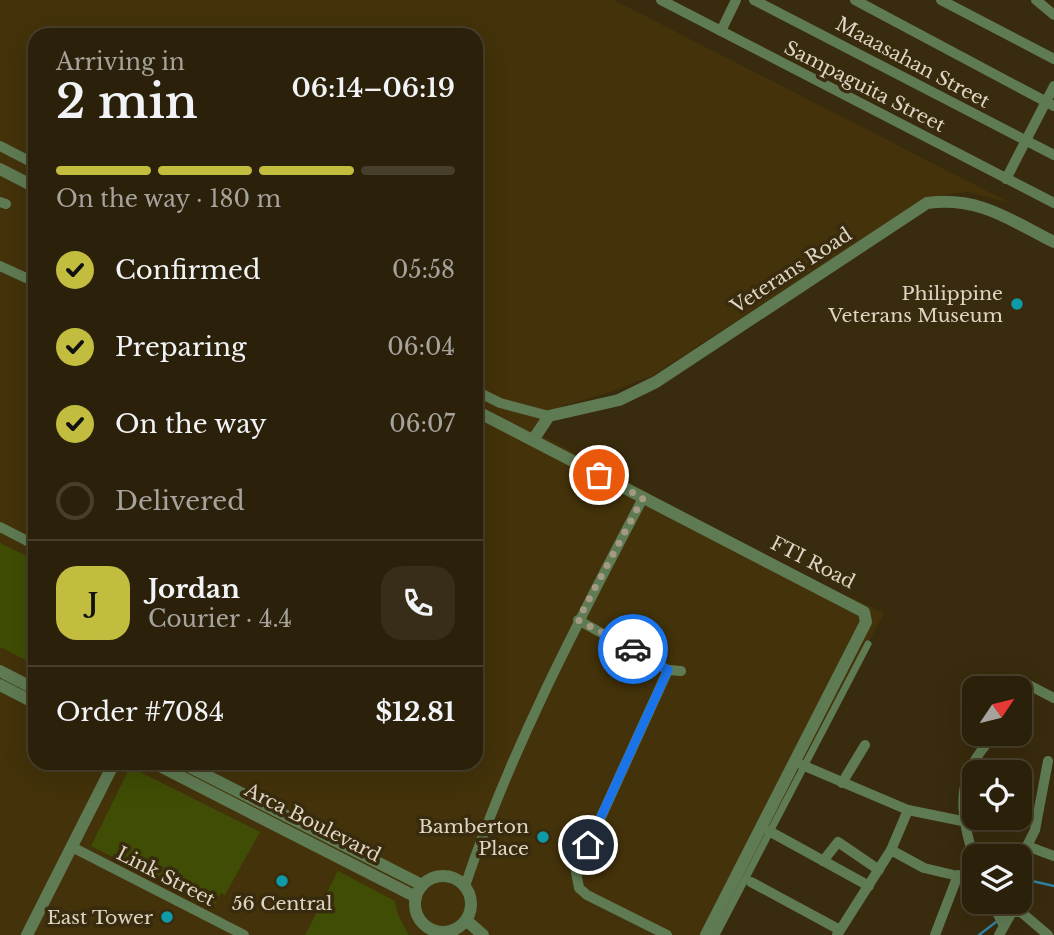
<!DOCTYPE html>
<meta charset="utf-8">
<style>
:root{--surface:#2b200a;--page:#372d18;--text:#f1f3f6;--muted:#a6a39c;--line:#473e2b;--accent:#c2bd3f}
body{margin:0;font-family:"Libre Baskerville",serif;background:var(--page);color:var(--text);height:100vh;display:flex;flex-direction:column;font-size:26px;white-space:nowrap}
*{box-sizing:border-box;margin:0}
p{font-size:23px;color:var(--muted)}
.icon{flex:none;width:38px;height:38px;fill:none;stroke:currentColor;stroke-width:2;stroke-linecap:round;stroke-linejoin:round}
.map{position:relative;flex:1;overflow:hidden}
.panel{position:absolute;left:28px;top:28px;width:455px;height:742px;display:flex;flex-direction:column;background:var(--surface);border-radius:21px;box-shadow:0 7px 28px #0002,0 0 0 2px var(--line)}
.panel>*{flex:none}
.needle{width:46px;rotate:55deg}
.tools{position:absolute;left:962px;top:676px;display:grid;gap:14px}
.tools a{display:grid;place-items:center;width:70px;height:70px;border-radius:14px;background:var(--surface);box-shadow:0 7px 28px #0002,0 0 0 2px var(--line);font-size:35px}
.pin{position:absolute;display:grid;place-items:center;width:60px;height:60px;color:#fff;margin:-30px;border:4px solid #fff;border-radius:50%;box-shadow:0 2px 7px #0007}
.courier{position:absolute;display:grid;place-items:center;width:70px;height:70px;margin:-35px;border:5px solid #1a73e8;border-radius:50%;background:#fff;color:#222;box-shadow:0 2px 9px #0007}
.overview em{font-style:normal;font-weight:600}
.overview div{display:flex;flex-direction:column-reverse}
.overview{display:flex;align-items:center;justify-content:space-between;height:119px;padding:0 28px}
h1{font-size:46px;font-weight:600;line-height:52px}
.bar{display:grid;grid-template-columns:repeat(4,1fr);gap:10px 7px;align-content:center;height:84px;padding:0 28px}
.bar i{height:9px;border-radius:5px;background:var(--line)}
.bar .active{background:var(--accent)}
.bar p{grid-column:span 4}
.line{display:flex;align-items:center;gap:18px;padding:0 28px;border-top:2px solid var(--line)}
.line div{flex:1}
.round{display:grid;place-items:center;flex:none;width:74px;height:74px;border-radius:21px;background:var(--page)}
ol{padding:0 28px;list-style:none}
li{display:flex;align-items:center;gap:21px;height:77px}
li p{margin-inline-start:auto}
li .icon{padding:7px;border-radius:50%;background:var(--accent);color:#111;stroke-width:4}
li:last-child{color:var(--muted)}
li i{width:38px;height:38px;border:4px solid var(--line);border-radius:50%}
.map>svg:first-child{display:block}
.built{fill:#43320a;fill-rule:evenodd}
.green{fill:#3f4d05}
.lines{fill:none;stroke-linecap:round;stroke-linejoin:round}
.stream{stroke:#3182a4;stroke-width:2.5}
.pedestrian{stroke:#5f7b53;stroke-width:7}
.minor{stroke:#5f7b53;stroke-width:10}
.tertiary{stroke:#5f7b53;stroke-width:12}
.done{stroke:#a49a84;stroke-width:7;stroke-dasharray:0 12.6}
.route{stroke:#1a73e8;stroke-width:9}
.culture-dot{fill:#0f9aa8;stroke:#392b0d;stroke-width:2.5}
.labels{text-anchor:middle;stroke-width:7;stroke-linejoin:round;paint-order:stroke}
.street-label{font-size:19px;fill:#ded5c4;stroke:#392b0d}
.poi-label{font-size:19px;fill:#ded5c4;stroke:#392b0d;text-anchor:end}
</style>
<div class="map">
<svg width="1054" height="935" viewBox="0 0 1054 935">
<rect width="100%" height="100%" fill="#392b0d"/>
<path class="built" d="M0 0H614L1010 203 968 192 925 197 652 376 608 393 562 406 543 436 790 569 884 613 714 935H0ZM35 35H476V763H35Z"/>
<g class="green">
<path d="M0 543 35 560V665L0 647Z"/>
<path d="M130 767 260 832 225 895 221 893 213 908 91 846Z"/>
<path d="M338 871 395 901 398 915 409 935H305Z"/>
</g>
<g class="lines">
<g class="stream">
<path d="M1020 887 1032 881 1054 886"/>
<path d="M1001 912 1003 901"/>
<path d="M979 935 996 922"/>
</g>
<path class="pedestrian" d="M716 935 868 644"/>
<g class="minor">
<path d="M661 0 1054 203"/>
<path d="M754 0 1054 155"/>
<path d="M855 0 1054 106"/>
<path d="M941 0 1054 59"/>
<path d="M1036 0 1054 15"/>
<path d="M721 31 736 0"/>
<path d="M0 146 35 164"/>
<path d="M1006 179 1054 86"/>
<path d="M0 202 6 204"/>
<path d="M0 266 35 282"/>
<path d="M476 391 500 403 549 416"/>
<path d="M0 527 35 545"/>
<path d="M578 620 668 670"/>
<path d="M668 670 681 671"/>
<path d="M1017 679 1054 698"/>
<path d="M802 765 908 810 962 821"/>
<path d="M842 783 865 745"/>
<path d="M769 831 869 886"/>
<path d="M1027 846 1035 830 1048 761"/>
<path d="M72 847 244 935"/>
<path d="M891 850 924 868 975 880"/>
<path d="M1003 856 1027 846 1054 856"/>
<path d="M823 861 838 842 879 870"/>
<path d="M975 861C958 810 955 773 997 733"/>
<path d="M751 882 840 930"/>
<path d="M465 886C510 751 577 624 643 498"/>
<path d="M991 901 1003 924"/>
<path d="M439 935 440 931"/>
<path d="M667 935 587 895 579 888 576 872 668 670"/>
<path d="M837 935 891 850 908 810"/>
<path d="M935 935 958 875"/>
<path d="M999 935 1012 912H1021L1048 935"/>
</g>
<g class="tertiary">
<path d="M0 169 35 187"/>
<path d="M476 411 864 612 866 622 706 935"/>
<path d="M533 440 549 416 619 400 656 382 927 203C979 196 1010 220 1054 242"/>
<path d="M0 671 35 689"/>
<path d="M0 685 35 703"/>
<path d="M154 763 416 897"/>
<path d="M182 763 422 885"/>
<circle cx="443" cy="904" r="28"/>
<path d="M466 920 483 935"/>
<path d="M27 935 114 763"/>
</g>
</g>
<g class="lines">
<path class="done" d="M599 475 643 498 578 620 633 649"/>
<path class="route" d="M588 845 668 670 633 649"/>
</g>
<g class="culture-dot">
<circle cx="1017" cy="304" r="7"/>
<circle cx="543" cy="837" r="7"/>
<circle cx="282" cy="881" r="7"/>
<circle cx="167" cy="917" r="7"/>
</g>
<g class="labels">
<g class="street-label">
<text transform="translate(913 62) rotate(28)" y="7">Maaasahan Street</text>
<text transform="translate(865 86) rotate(27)" y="7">Sampaguita Street</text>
<text transform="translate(791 270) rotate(-33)" y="7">Veterans Road</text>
<text transform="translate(813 562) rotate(27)" y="7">FTI Road</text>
<text transform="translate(313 822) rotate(27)" y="7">Arca Boulevard</text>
<text transform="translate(166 876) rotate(27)" y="7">Link Street</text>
</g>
<g class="poi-label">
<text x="1003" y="300">Philippine<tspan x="1003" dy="22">Veterans Museum</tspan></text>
<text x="529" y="833">Bamberton<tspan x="529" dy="22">Place</tspan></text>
<text x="282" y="910" text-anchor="middle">56 Central</text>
<text x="153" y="924">East Tower</text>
</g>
</g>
</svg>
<div class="tools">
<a><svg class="needle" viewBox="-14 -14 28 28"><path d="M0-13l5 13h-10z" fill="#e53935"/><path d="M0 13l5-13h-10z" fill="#a6a39c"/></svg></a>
<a><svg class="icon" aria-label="locate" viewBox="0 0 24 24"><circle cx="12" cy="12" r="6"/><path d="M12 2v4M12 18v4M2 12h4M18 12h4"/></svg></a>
<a><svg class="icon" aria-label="layers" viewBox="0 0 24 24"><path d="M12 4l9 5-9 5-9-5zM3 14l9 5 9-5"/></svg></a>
</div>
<div class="pin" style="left:599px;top:475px;background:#ea580c"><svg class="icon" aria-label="bag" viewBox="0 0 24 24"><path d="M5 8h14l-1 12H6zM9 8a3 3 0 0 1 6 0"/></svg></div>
<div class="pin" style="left:588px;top:845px;background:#1f2937"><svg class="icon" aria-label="home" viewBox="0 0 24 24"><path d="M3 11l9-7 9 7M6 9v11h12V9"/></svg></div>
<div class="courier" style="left:633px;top:649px"><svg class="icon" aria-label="car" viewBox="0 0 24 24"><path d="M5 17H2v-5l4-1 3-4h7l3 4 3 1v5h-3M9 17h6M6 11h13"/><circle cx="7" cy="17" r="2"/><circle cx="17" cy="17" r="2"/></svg></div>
<section class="panel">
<div class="overview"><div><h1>2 min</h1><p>Arriving in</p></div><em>06:14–06:19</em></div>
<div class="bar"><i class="active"></i><i class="active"></i><i class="active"></i><i></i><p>On the way · 180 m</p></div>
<ol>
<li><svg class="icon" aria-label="check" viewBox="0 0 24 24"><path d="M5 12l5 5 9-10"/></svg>Confirmed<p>05:58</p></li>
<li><svg class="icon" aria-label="check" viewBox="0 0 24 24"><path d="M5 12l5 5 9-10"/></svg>Preparing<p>06:04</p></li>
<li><svg class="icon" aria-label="check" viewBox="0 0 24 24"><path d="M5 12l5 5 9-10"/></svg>On the way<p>06:07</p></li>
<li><i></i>Delivered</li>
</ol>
<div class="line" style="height:126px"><b class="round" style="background:var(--accent);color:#111">J</b><div><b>Jordan</b><p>Courier · 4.4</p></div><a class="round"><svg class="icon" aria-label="phone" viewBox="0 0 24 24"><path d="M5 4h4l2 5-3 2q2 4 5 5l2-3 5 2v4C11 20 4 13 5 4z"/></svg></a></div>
<div class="line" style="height:91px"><div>Order #7084</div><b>$12.81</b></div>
</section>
</div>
